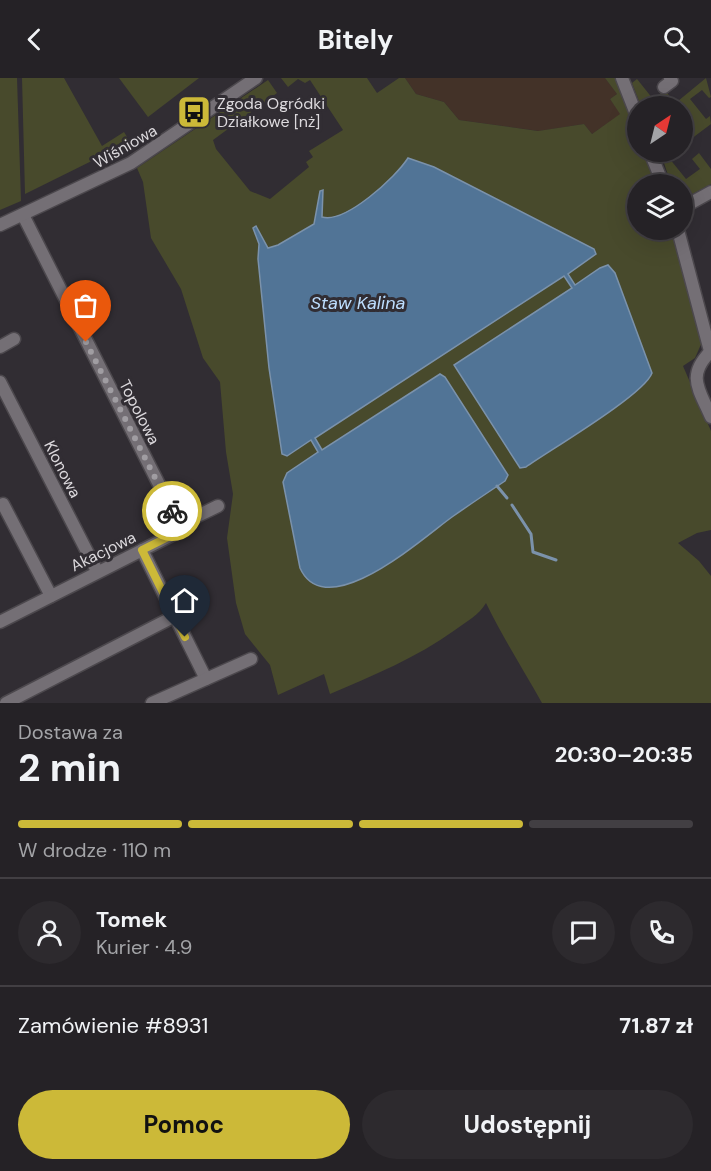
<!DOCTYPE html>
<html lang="pl">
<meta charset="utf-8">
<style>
:root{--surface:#252226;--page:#2d2a2e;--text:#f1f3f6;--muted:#a3a4a7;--line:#423f43;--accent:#ccb938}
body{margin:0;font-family:"DM Sans",sans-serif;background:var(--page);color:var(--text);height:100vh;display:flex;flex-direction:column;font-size:22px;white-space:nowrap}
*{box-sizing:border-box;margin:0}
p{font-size:20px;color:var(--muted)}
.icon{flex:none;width:33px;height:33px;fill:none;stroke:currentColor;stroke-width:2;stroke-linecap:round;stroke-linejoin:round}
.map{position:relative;height:625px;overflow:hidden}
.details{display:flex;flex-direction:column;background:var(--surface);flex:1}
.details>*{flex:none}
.needle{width:39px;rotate:35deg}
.tools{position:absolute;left:627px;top:18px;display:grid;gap:12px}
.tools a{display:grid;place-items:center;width:66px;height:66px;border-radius:50%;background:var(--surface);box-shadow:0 6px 24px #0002,0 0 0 2px var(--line);font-size:30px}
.pin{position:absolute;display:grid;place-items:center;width:51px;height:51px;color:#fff;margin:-62px -26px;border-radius:50% 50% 50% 0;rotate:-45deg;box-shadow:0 0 6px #0007}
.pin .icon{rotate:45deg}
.courier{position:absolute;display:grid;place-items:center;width:60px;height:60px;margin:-30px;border:4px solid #ccb938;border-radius:50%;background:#fff;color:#222;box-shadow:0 2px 8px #0007}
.overview em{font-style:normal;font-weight:700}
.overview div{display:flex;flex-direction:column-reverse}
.overview{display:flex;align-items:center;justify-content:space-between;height:102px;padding:0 18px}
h1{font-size:39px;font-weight:700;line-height:45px}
.bar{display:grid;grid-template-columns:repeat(4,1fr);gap:9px 6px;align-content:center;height:72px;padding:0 18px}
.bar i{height:8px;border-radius:4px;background:var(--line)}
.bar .current{background:var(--accent)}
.bar p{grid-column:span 4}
.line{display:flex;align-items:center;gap:15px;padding:0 18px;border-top:2px solid var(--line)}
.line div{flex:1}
.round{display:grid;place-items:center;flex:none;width:63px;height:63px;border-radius:32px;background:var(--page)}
.cta{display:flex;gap:12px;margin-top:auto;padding:12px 18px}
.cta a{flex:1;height:69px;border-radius:36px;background:var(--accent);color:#111;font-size:24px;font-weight:700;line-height:69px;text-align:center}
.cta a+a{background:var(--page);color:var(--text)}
header{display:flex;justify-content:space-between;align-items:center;height:78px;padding:0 18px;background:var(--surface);font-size:27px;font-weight:700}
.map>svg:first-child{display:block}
.industrial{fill:#433228}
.green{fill:#484a2c}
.water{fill:#517496;stroke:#7b92ab;stroke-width:1.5}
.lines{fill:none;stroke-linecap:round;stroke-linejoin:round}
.stream{stroke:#7b92ab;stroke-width:3}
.minor-casing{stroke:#4c484d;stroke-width:15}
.minor{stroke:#746f75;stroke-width:12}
.done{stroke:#a09da2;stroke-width:6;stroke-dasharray:0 10.8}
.route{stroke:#ccb938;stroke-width:8}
.labels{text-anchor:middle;stroke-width:6;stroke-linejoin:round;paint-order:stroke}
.poi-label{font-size:16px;fill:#dcd9dd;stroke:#312d33;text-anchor:start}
.street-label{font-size:16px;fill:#dcd9dd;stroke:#312d33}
.water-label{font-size:18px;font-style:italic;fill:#bddeff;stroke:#312d33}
</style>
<header><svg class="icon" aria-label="back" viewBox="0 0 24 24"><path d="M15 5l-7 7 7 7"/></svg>Bitely<svg class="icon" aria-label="search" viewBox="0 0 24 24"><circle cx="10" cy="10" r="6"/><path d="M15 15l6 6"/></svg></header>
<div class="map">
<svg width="711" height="625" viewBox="0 0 711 625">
<rect width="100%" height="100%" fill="#312d33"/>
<path class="industrial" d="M405 0H605L617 16 610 21 621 36 592 56 584 46 539 53 459 42 444 24 416 16Z"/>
<g class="green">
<path d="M0 0H17L21 123 0 132Z"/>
<path d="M22 0H64L102 68 124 54 130 64 25 116Z"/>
<path d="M119 0H199L148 39Z"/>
<path d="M281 0H367L377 15 399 0H405L416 16 444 24 459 42 538 53 584 46 592 56 620 36 610 21 617 16 605 0H617L637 52 638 74H646L659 106H638V152H674L702 264 695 280 683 288 711 353V452L697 455 678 465 699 483 711 498V625H542C523 591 503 560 486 525 479 537 466 544 455 552 416 580 374 597 330 616L324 596 278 617 270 587 245 556 236 525 227 460 233 416 226 374 220 304 203 280 181 211 151 160 143 104 137 90 268 2 277 15 213 62 216 71 250 113 270 121 309 89 306 84 313 79 309 73 343 52 310 2 305 5 298 1 288 9Z"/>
<path d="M706 0 711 19 709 20 702 12 690 21 706 41 710 38 711 46 691 61 683 50 682 28H672Z"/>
<path d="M637 1 653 21 665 12 673 23 666 28H641L632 5Z"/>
<path d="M699 75 711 91V106L683 121 682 106H671L664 85 669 80 686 101 700 91 692 81Z"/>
</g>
<path class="water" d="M408 80 434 89 594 171 596 176 568 196 575 207 600 190 608 187 615 195 652 295C644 317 550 372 526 389L520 390 454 287 572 210 564 198 315 360 322 372 440 296 445 299 508 397 505 403C487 415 469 427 452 439 424 459 326 548 300 490L283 404 287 395 318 374 311 362 287 378 282 376 269 290 258 181 259 166 253 150 256 148 268 170 278 167 314 146 320 113 323 112 322 139C345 146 396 99 408 80Z"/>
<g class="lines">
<g class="stream">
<path d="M497 408 507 420"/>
<path d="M512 427 531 456 533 474 556 482"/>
</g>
<defs>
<g id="minor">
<path d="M622 0 638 41"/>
<path d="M664 9 672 3 670 0"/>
<path d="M650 74 663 106"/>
<path d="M682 130 711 114"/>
<path d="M23 137 181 450"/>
<path d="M0 147 131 85 256 0"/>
<path d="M678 152 710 273"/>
<path d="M0 269 14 261"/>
<path d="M711 273C686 298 699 311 711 339"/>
<path d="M0 304 97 493"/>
<path d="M3 426 51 518"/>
<path d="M142 472 206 601"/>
<path d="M0 544 176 455 187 443 218 428"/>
<path d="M6 625 175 538"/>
<path d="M152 625 251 581"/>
</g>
</defs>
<use href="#minor" class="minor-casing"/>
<use href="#minor" class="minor"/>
</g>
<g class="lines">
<path class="done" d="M86 264 172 433"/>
<path class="route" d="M172 433 181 450 176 455 142 472 185 559"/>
</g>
<defs>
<symbol id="bus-square" viewBox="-11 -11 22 22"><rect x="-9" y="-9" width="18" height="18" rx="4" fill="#ccb938" stroke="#312d33"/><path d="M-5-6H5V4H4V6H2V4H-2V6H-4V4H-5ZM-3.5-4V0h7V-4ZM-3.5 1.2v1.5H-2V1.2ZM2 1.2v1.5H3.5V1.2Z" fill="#111"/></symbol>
</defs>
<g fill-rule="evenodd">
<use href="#bus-square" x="175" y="15" width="38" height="38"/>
</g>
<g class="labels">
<g class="poi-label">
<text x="217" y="31">Zgoda Ogródki<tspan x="217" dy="18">Działkowe [nż]</tspan></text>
</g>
<g class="street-label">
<text transform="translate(125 68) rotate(-30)" y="6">Wiśniowa</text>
<text transform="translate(140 334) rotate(63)" y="6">Topolowa</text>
<text transform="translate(63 391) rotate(63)" y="6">Klonowa</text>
<text transform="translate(103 473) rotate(-26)" y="6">Akacjowa</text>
</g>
<g class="water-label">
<text x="358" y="231">Staw Kalina</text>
</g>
</g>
</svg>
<div class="tools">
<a><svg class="needle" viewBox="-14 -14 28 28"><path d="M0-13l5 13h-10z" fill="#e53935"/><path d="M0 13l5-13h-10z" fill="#a3a4a7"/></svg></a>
<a><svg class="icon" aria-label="layers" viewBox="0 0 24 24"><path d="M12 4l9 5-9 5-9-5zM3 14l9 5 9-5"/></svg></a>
</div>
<div class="pin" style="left:86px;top:264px;background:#ea580c"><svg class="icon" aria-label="bag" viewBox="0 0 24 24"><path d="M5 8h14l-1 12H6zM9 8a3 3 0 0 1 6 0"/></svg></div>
<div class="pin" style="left:185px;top:559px;background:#1f2937"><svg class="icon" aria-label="home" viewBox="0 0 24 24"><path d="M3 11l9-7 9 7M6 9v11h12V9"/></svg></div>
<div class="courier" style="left:172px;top:433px"><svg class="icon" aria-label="bike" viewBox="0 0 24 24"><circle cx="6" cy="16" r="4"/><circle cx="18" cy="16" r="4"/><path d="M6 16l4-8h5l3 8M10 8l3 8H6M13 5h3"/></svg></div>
</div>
<section class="details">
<div class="overview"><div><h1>2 min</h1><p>Dostawa za</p></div><em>20:30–20:35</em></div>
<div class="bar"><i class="current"></i><i class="current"></i><i class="current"></i><i></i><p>W drodze · 110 m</p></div>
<div class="line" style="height:108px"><a class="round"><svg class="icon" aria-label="person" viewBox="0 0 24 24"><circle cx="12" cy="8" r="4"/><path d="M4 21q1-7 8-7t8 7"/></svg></a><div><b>Tomek</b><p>Kurier · 4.9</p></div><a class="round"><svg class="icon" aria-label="chat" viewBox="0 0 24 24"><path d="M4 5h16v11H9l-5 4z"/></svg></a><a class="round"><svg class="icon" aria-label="phone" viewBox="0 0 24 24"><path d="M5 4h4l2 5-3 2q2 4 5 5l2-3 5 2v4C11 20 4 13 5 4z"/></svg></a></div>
<div class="line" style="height:78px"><div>Zamówienie #8931</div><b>71.87 zł</b></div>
<div class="cta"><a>Pomoc</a><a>Udostępnij</a></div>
</section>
